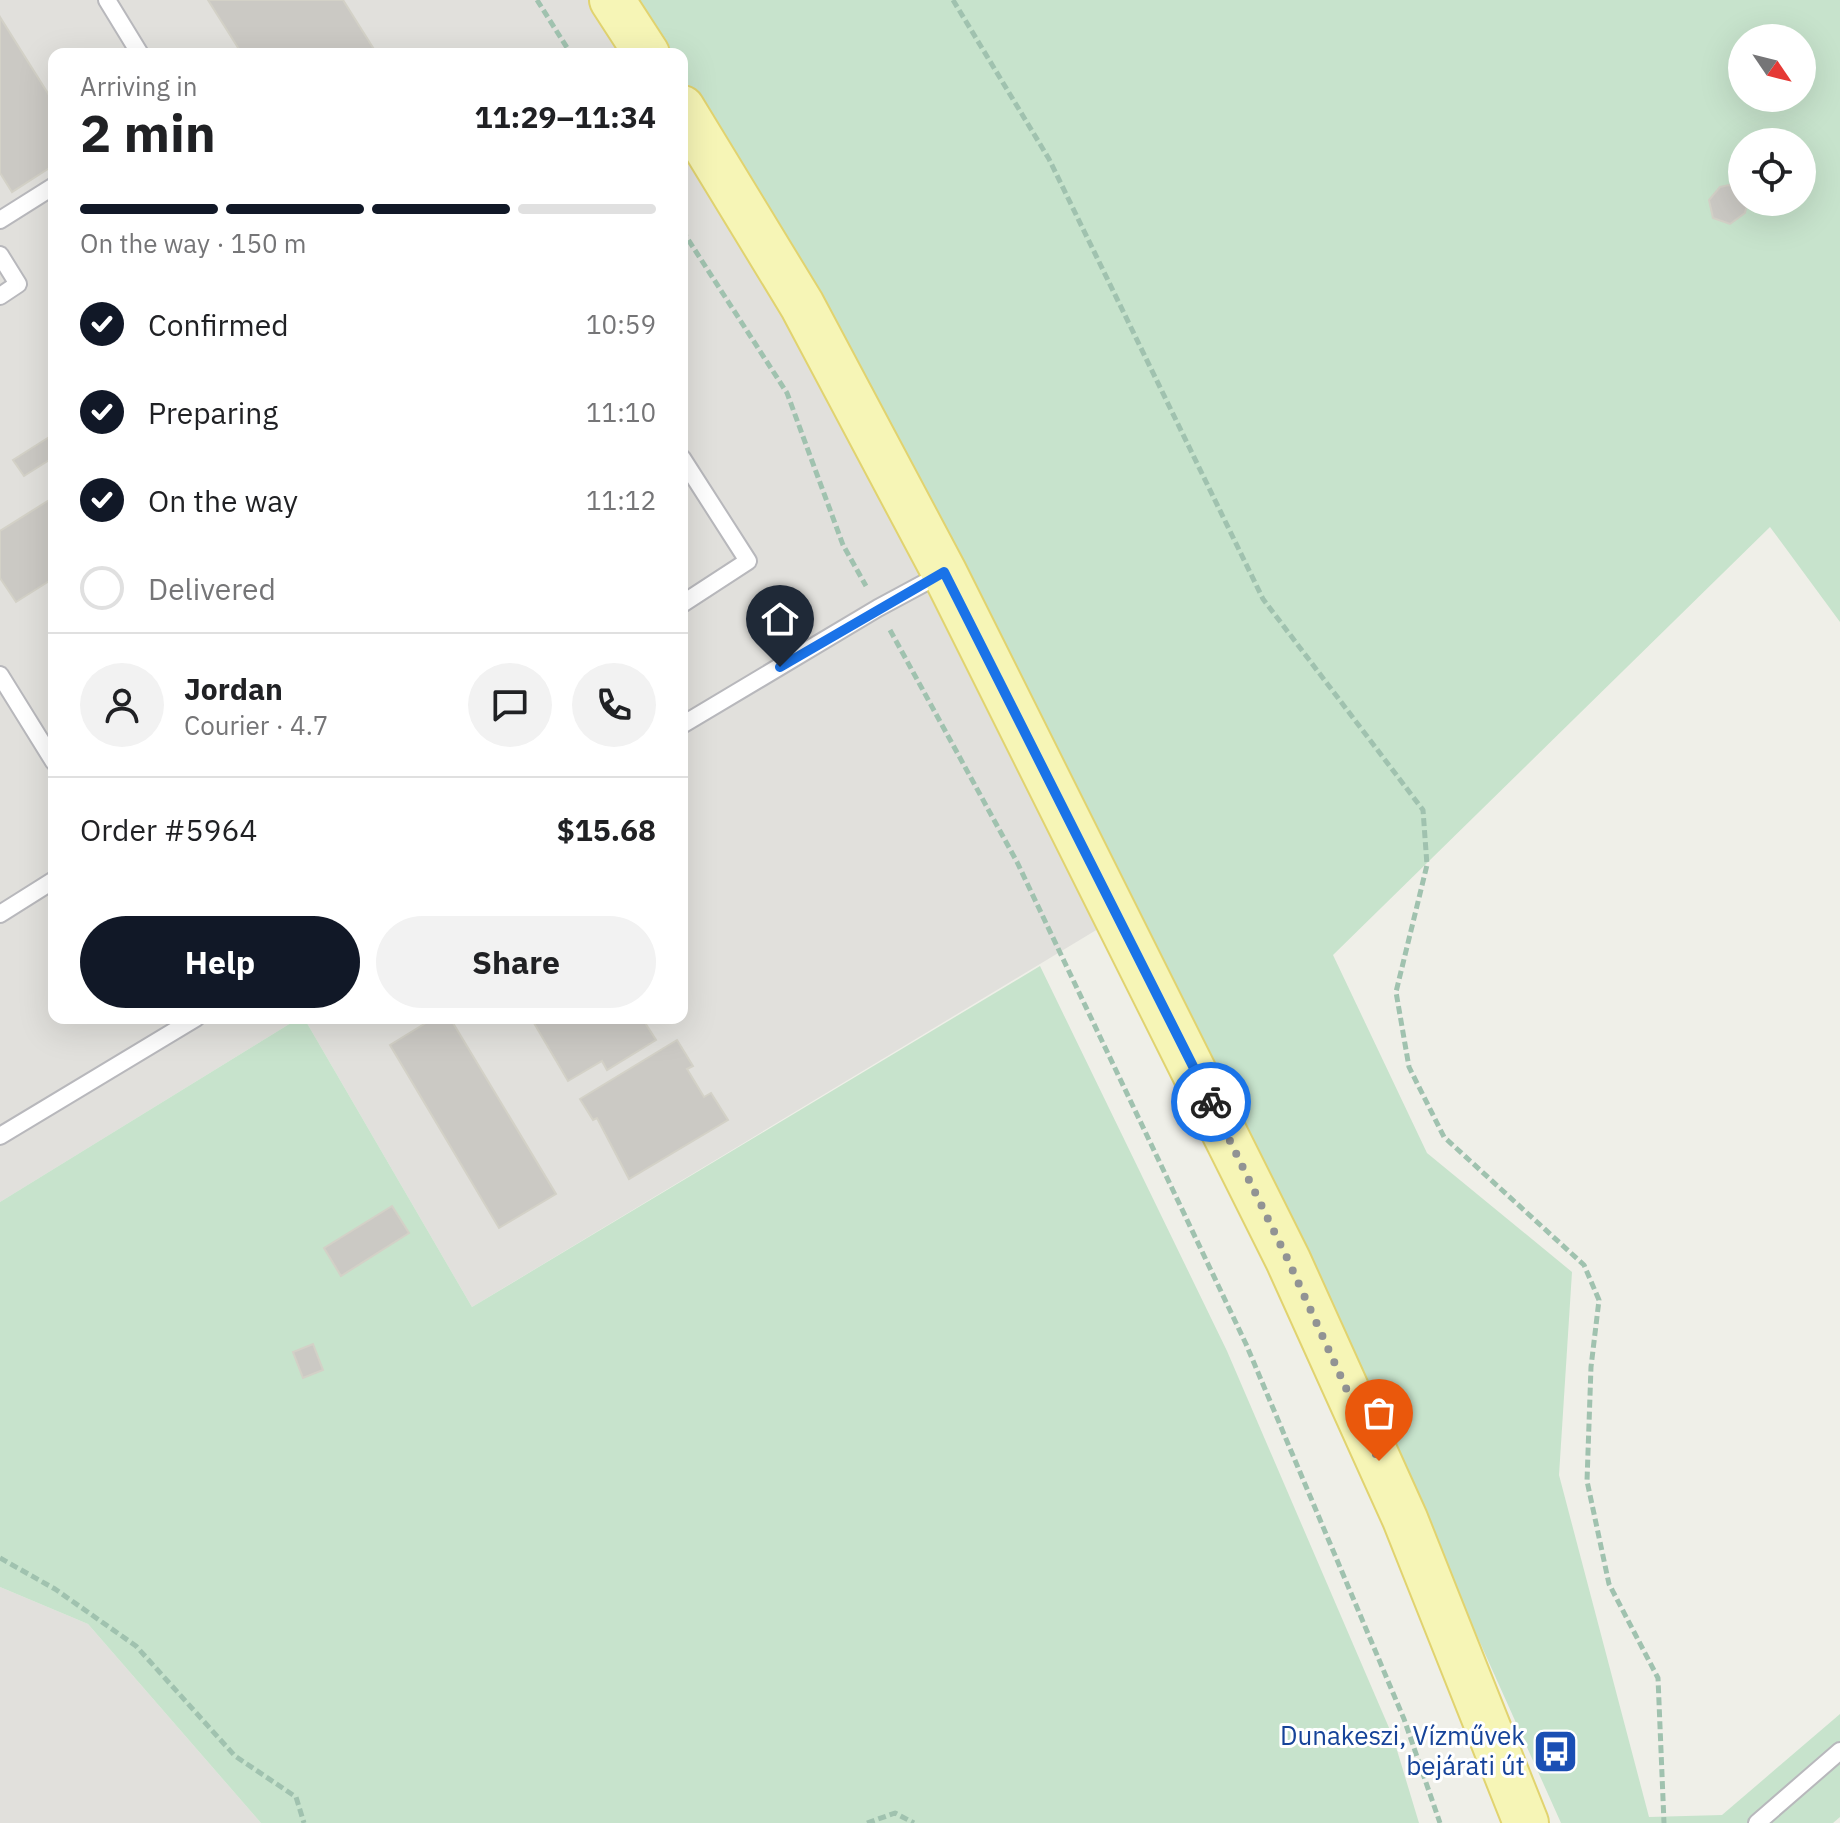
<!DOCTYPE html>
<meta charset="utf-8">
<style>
:root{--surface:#fff;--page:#f2f2f2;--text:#202124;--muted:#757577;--line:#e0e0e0;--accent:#111827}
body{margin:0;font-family:"IBM Plex Sans",sans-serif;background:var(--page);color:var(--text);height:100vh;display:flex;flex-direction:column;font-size:30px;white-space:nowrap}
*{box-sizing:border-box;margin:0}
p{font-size:26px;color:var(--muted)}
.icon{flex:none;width:44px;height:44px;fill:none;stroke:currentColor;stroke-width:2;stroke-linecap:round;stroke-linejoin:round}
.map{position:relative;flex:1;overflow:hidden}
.side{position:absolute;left:48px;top:48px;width:640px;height:976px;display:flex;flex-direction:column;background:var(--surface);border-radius:16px;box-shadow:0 8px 32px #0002}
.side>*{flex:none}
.needle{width:52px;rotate:125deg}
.controls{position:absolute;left:1728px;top:24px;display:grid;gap:16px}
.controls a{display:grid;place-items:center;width:88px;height:88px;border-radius:50%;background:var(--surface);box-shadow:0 8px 32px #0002;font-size:40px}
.pin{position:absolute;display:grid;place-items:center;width:68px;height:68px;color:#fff;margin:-82px -34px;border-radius:50% 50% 50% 0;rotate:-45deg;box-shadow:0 0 8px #0007}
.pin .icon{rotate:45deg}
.courier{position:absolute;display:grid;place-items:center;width:80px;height:80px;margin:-40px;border:6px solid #1a73e8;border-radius:50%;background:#fff;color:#222;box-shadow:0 2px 10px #0007}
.overview em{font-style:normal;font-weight:700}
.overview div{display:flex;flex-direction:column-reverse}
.overview{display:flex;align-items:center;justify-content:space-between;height:136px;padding:0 32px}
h1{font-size:52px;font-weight:700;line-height:60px}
.bar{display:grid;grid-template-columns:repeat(4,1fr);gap:12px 8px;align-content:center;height:96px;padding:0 32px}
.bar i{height:10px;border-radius:6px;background:var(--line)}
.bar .active{background:var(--accent)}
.bar p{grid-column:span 4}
.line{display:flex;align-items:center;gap:20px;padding:0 32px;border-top:2px solid var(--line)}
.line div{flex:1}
.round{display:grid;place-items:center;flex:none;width:84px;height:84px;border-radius:42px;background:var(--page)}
ol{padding:0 32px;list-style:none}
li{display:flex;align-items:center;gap:24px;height:88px}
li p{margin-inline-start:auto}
li .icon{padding:8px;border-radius:50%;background:var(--accent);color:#fff;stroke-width:4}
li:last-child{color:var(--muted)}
li i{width:44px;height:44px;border:4px solid var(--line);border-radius:50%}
.cta{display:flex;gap:16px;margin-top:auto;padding:16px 32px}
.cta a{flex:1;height:92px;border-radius:48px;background:var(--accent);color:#fff;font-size:32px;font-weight:700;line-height:92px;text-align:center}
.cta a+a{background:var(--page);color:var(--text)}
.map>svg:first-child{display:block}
.industrial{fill:#e1e0dc}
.green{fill:#c7e3cc;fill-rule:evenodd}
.building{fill:#cbc9c4;stroke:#d3d1c7;stroke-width:2}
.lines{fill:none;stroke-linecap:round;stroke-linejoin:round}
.lane-casing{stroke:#b8b8bc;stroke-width:20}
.primary-casing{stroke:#e1d36f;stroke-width:48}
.path{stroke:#a0c2af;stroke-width:5;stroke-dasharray:8 4;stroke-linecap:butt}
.lane{stroke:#fff;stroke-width:16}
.primary{stroke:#f6f5b6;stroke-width:44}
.done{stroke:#919394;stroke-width:8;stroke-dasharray:0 14.4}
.route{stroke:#1a73e8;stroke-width:10}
.labels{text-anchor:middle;stroke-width:6;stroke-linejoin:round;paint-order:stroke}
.transit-label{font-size:26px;fill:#164399;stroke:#fff;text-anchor:end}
</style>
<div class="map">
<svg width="1840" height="1823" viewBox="0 0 1840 1823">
<rect width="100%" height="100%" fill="#efefe8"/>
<g class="industrial">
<path d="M0 0H613L646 54H54V1018H299L0 1202Z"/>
<path d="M682 112 778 266 1136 906 472 1307 304 1018H682Z"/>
<path d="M0 1587 88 1624 261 1823H0Z"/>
</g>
<g class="green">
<path d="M613 0H1840V622L1770 527 1333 955 1427 1153 1572 1272 1559 1475 1649 1817 1722 1815 1840 1714V1817L1833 1823H1561L1307 1257 1136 906 778 266 682 112V54H646ZM1742 38H1802V98H1742ZM1742 142H1802V202H1742Z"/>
<path d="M1040 966 1227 1351 1393 1737 1419 1823H261L88 1624 0 1587V1202L299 1018H304L472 1307Z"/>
</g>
<g class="building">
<path d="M208 0H343L377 54H242Z"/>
<path d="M0 17 54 103V165L12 192 0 173Z"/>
<path d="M1729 185 1742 193V202L1747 204 1745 213 1730 224 1713 218 1709 200 1720 187Z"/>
<path d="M54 434V457L24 476 13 460Z"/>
<path d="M54 497V578L16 602 0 578V531Z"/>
<path d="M434 1018H450L556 1194 499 1228 390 1045Z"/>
<path d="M531 1018H642L656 1040 607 1070 602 1061 568 1081Z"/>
<path d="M677 1040 693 1066 687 1069 704 1097 711 1093 728 1120 629 1179 597 1118 593 1120 580 1099Z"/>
<path d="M392 1206 409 1233 341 1276 324 1248Z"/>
<path d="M313 1344 323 1370 303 1378 293 1352Z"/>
</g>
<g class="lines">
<defs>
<g id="lane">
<path d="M107 0 140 54"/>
<path d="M0 220 54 186"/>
<path d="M0 255 18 284 0 296"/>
<path d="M682 458 748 561 682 604"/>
<path d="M0 675 54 762"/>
<path d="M682 725 878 608 943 573"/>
<path d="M0 914 54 880"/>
<path d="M0 1136 196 1018"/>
<path d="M1757 1823 1840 1751"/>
</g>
<g id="primary">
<path d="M612 0 647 54"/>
<path d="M682 108 802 305 944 572 1288 1260 1405 1519 1526 1823"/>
</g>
</defs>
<use href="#lane" class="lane-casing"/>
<use href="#primary" class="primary-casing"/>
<g class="path">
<path d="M537 0 571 54"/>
<path d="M953 0 1049 159 1263 599 1423 810 1427 865 1396 992 1409 1067 1444 1137 1584 1265 1599 1300 1591 1367 1587 1481 1609 1584 1658 1678 1664 1823"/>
<path d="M682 230 787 393 843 545 866 586"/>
<path d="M890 630 1017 862 1246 1344 1404 1719 1440 1823"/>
<path d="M0 1558 55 1589 136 1646 235 1756 296 1797 304 1823"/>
<path d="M867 1823 895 1813 914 1823"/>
</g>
<use href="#lane" class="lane"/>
<use href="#primary" class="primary"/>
</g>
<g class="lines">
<path class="done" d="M1211 1102 1288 1260 1379 1461"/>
<path class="route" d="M780 667 944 572 1211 1102"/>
</g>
<defs>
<symbol id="bus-square" viewBox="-11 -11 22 22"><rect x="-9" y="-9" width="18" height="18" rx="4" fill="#1a4fb4" stroke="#fff"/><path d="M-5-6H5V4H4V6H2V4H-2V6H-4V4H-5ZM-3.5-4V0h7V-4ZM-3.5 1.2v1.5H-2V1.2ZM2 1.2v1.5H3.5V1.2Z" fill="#fff"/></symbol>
</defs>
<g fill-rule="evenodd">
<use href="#bus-square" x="1530" y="1726" width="51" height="51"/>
</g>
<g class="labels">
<g class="transit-label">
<text x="1525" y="1745">Dunakeszi, Vízművek<tspan x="1525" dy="30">bejárati út</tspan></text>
</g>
</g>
</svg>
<div class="controls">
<a><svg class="needle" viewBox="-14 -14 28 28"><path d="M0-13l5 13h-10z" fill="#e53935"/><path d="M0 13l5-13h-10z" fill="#757577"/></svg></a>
<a><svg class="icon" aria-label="locate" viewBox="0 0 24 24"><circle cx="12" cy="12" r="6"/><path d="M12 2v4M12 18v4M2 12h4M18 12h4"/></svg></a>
</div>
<div class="pin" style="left:1379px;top:1461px;background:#ea580c"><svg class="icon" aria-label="bag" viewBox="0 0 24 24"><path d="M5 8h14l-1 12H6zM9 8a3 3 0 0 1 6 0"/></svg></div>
<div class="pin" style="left:780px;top:667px;background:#1f2937"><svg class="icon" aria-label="home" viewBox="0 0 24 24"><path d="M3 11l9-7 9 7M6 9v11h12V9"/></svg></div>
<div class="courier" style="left:1211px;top:1102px"><svg class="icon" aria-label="bike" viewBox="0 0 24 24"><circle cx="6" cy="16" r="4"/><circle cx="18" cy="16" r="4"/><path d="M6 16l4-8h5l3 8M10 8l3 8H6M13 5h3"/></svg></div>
<section class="side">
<div class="overview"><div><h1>2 min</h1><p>Arriving in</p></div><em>11:29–11:34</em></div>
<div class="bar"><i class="active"></i><i class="active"></i><i class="active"></i><i></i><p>On the way · 150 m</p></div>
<ol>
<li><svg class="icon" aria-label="check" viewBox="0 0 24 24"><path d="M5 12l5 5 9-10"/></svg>Confirmed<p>10:59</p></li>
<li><svg class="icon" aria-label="check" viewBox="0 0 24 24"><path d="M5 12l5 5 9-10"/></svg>Preparing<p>11:10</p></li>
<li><svg class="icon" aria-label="check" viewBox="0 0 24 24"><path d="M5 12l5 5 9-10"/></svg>On the way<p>11:12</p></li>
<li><i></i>Delivered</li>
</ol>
<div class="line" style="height:144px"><a class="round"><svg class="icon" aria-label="person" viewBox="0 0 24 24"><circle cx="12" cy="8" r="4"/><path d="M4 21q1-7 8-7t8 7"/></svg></a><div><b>Jordan</b><p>Courier · 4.7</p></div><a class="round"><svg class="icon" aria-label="chat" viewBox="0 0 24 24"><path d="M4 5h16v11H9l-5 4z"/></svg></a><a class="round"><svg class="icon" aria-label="phone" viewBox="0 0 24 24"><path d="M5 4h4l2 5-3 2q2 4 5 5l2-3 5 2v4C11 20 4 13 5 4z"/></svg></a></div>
<div class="line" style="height:104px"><div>Order #5964</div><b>$15.68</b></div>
<div class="cta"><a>Help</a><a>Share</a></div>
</section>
</div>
